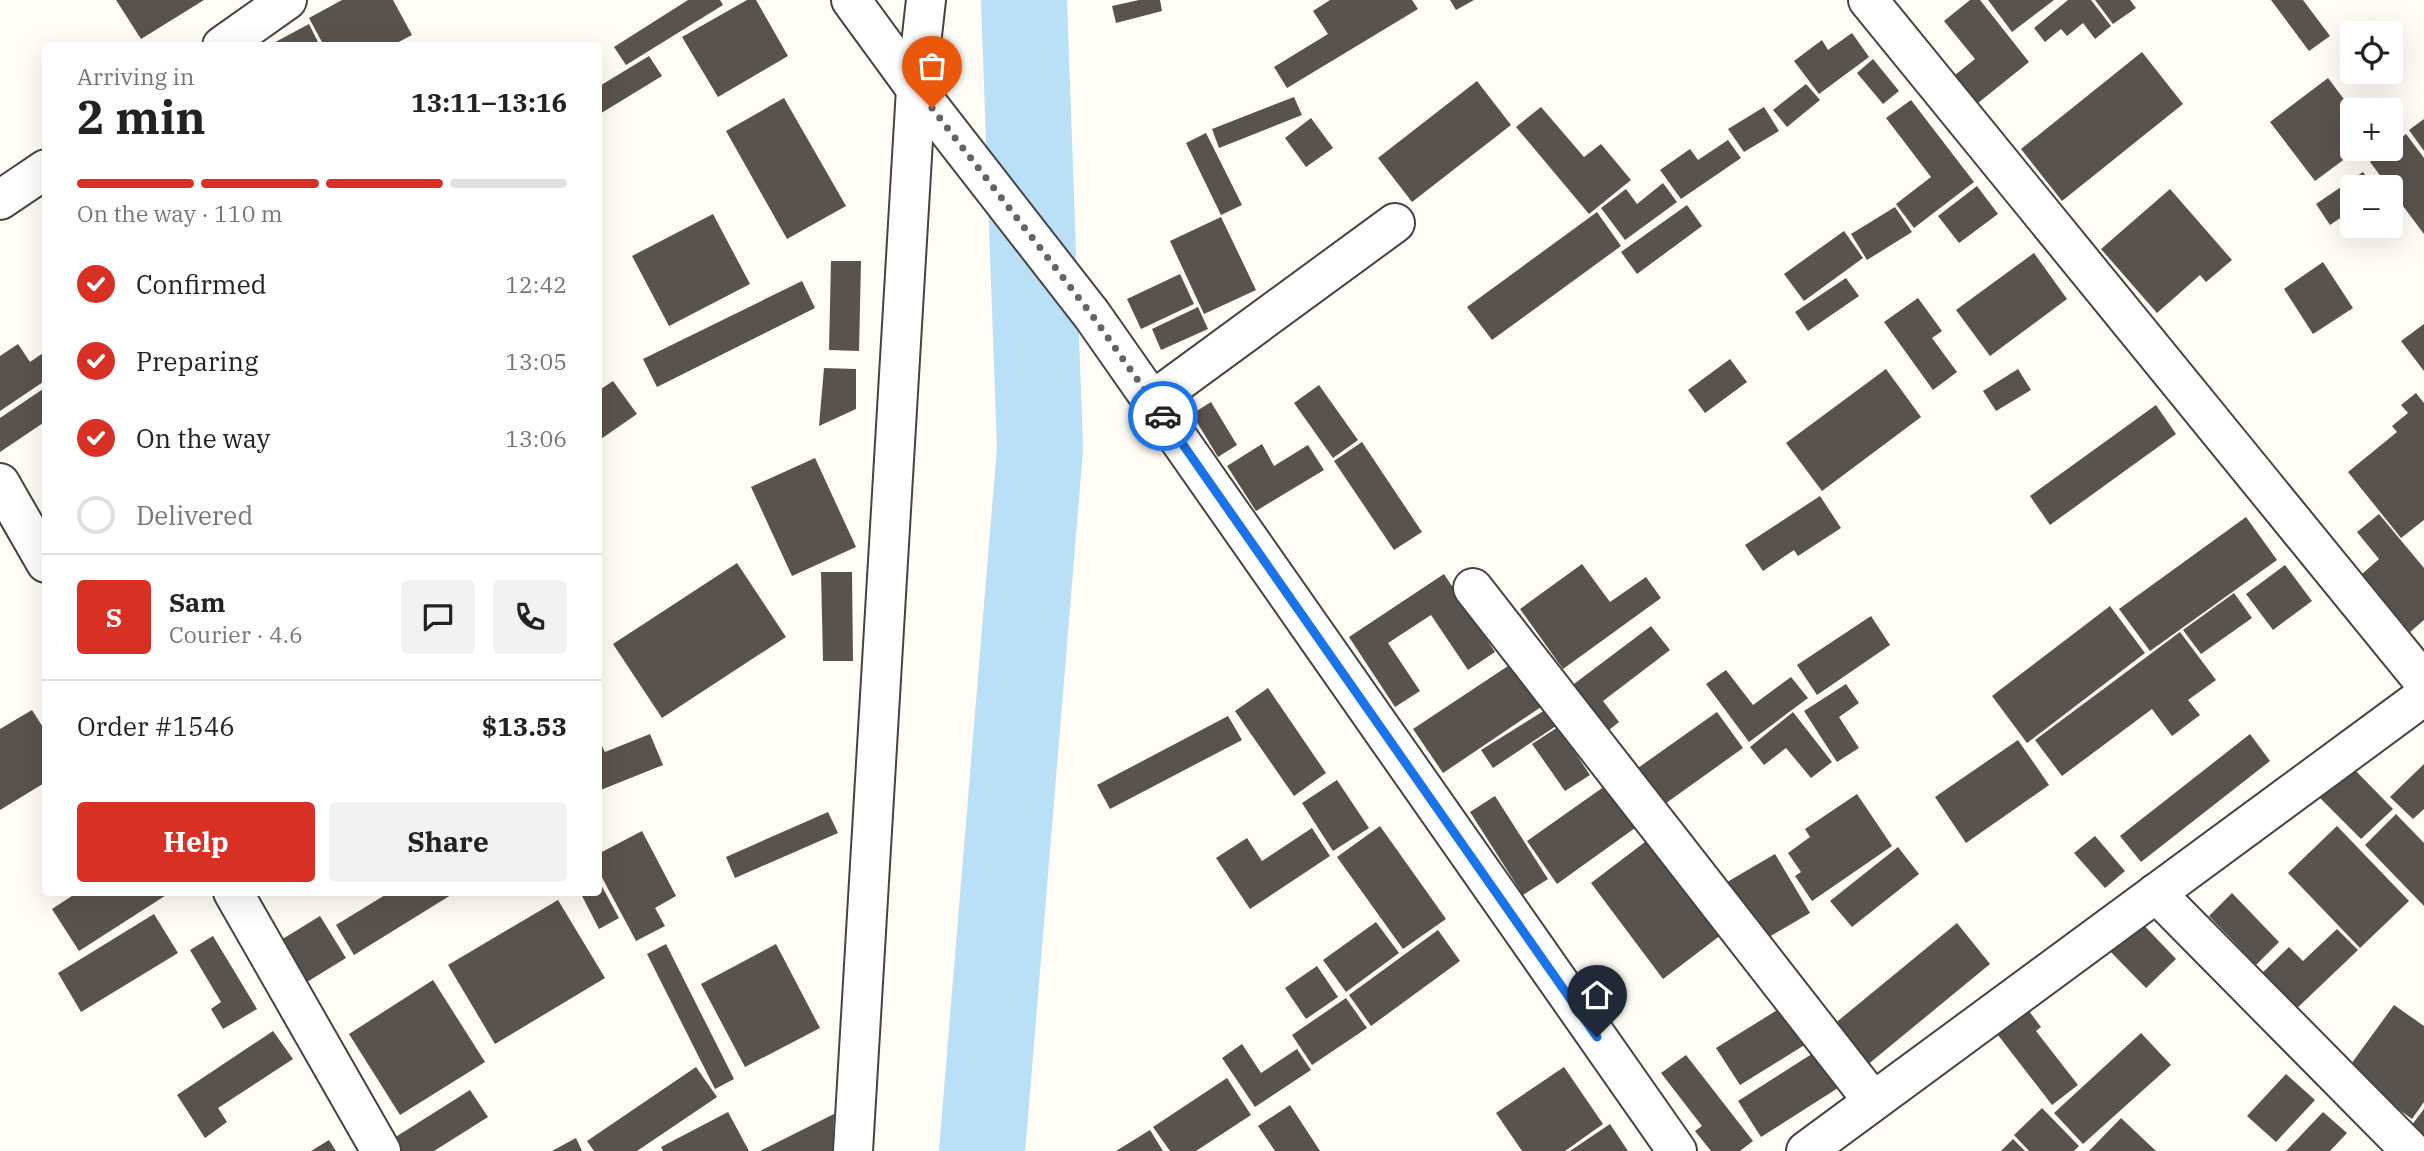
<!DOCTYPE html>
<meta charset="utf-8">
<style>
:root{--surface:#fff;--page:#f2f2f2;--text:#222;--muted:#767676;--line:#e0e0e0;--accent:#d93025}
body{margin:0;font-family:"IBM Plex Serif",serif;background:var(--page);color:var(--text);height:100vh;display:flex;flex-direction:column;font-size:26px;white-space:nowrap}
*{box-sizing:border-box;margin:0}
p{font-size:23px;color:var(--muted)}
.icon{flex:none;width:38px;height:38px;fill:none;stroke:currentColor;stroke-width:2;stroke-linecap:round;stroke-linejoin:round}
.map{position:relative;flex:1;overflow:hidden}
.drawer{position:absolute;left:42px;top:42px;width:560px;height:854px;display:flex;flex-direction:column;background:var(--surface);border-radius:7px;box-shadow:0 7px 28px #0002}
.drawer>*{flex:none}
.fabs{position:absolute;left:2340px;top:21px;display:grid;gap:14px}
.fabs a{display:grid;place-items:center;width:63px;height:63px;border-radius:7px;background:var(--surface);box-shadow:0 7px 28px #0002;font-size:35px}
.pin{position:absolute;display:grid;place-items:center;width:60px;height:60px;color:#fff;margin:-72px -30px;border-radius:50% 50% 50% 0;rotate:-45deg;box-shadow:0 0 7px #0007}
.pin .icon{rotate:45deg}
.courier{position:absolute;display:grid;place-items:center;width:70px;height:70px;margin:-35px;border:5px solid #1a73e8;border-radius:50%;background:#fff;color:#222;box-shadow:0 2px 9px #0007}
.headline em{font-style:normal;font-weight:800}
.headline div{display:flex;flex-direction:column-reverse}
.headline{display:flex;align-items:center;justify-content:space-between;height:119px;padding:0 35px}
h1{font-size:46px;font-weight:800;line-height:52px}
.bar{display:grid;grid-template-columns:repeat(4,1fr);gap:10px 7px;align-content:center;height:84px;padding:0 35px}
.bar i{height:9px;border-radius:5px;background:var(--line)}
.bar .selected{background:var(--accent)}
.bar p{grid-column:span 4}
.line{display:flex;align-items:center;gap:18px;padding:0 35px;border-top:2px solid var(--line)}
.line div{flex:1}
.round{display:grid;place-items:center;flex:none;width:74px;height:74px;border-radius:7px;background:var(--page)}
ol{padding:0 35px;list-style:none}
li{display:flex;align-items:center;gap:21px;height:77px}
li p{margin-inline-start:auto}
li .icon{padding:7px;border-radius:50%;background:var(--accent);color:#fff;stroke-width:4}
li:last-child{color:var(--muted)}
li i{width:38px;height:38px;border:4px solid var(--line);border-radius:50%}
.button{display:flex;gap:14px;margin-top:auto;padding:14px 35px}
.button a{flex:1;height:80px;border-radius:7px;background:var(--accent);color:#fff;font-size:28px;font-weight:800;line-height:80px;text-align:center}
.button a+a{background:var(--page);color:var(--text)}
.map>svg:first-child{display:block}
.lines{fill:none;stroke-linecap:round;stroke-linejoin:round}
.river{stroke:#b9e0f7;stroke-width:86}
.building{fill:#5a524d}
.minor-casing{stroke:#444;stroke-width:42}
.minor{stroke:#fff;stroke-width:38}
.done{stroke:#646461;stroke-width:7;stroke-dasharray:0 12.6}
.route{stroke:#1a73e8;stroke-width:9}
</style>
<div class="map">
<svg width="2424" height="1151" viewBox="0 0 2424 1151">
<rect width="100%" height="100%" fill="#fffdf5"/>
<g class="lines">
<path class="river" d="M982 1151 1040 449 1024 0"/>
</g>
<g class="building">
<path d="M116 0H204L141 39Z"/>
<path d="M342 0H393L412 35 391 46H324L309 18Z"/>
<path d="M688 0H720L723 5 626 65 614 47Z"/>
<path d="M747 0H756L788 56 718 97 682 37Z"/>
<path d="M1139 0H1160L1162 11 1116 23 1112 6Z"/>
<path d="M1330 0H1412L1418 9 1287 88 1274 67 1328 34 1313 11Z"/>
<path d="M1450 0H1474L1456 10Z"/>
<path d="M1970 0H1980L2029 62 1973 107 1950 79 1975 59 1944 21Z"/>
<path d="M1988 0H2054L2012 32Z"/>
<path d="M2068 0H2091L2111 26 2095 39 2083 23 2067 36 2061 29 2045 42 2034 28Z"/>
<path d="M2095 0H2130L2136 8 2113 24Z"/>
<path d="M2271 0H2303L2330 36 2309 51Z"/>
<path d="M309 24 320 46H268Z"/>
<path d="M1852 33 1869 57 1819 94 1794 61 1822 40 1828 50Z"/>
<path d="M2142 52 2183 104 2062 201 2021 149Z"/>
<path d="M649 56 662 76 598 115V87Z"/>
<path d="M1873 59 1899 91 1883 104 1857 73Z"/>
<path d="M2328 78 2352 110V149H2358L2315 181 2270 122Z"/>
<path d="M1477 81 1511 125 1412 202 1378 158Z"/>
<path d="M1806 84 1820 100 1787 127 1773 110Z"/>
<path d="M1294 97 1302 115 1219 148 1212 129Z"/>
<path d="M784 98 846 206 787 239 726 131Z"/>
<path d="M1911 100 1974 182 1914 228 1896 204 1931 177 1886 118Z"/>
<path d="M1541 107 1584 157 1601 144 1631 180 1589 214 1516 127Z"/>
<path d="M1764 107 1779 131 1744 152 1728 129Z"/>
<path d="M1311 118 1333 148 1306 167 1285 138Z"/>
<path d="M2424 119V151L2409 130Z"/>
<path d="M1206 133 1242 205 1221 215 1186 143Z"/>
<path d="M2406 134 2424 158V234L2370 162Z"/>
<path d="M1728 140 1741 158 1681 199 1660 170 1690 149 1698 160Z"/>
<path d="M2363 172 2374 187H2352V210L2330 225 2316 204Z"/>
<path d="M1663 183 1677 202 1625 240 1601 208 1626 189 1637 204Z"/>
<path d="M1977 186 1998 214 1959 243 1938 216Z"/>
<path d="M2170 189 2232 260 2206 282 2200 275 2157 313 2101 249Z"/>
<path d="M1687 205 1702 226 1637 274 1621 252Z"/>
<path d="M1895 207 1912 232 1867 260 1851 234Z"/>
<path d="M1597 212 1621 246 1492 340 1467 307Z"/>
<path d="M713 214 750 284 669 326 632 256Z"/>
<path d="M1221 217 1256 290 1204 314 1170 241Z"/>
<path d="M1844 231 1863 258 1804 301 1784 274Z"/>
<path d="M2034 253 2067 299 1990 356 1956 310Z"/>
<path d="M831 261H861L859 351 829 350Z"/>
<path d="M2323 262 2353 308 2313 334 2284 289Z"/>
<path d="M1180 274 1194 304 1141 329 1127 299Z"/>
<path d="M1846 278 1859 296 1808 331 1795 312Z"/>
<path d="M802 281 815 308 657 387 643 359Z"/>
<path d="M1918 298 1942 331 1932 338 1957 372 1933 390 1884 322Z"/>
<path d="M1198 307 1208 329 1161 350 1152 329Z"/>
<path d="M2424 324V371L2401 341Z"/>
<path d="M18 344 30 362 46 351V380L0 411V356Z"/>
<path d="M1730 359 1747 382 1705 413 1688 390Z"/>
<path d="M824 368 856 369V409L819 426Z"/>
<path d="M1886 369 1921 417 1822 491 1786 443Z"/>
<path d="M2018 369 2031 390 1996 411 1983 391Z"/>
<path d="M613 381 637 414 598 441V391Z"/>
<path d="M1319 385 1358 440 1333 458 1294 403Z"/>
<path d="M46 387V421L0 452V418Z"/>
<path d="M2416 393 2424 403V520L2401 538 2348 472 2397 432 2392 426 2408 413 2401 405Z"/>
<path d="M1211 402 1237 445 1218 457 1192 414Z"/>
<path d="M2156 405 2176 434 2050 525 2030 496Z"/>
<path d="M1362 442 1422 532 1394 550 1334 461Z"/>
<path d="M1262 444 1274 466 1308 445 1324 470 1256 511 1227 466Z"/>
<path d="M815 458 856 547 792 576 751 487Z"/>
<path d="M1820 496 1841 528 1798 556 1794 550 1763 571 1745 545Z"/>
<path d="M2379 514 2424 568V620L2410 632 2362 574 2379 559 2357 532Z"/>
<path d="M2246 517 2277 560 2150 651 2119 609Z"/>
<path d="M737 563 786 637 662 718 613 644Z"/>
<path d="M1582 564 1610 602 1646 577 1661 598 1563 669 1520 609Z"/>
<path d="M2285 565 2312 601 2273 630 2246 594Z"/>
<path d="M821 572H852L853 661H823Z"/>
<path d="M1444 574 1495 652 1468 670 1431 615 1388 643 1420 691 1395 707 1349 637Z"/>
<path d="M2234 593 2252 618 2201 654 2183 630Z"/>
<path d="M2110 606 2145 653 2027 743 1992 696Z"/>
<path d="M1871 616 1890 645 1817 695 1797 665Z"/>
<path d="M1651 626 1670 650 1603 701 1619 722 1594 742 1558 696Z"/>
<path d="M2180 632 2216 680 2188 700 2200 715 2172 736 2152 709 2062 776 2035 740Z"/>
<path d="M1511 664 1541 707 1443 773 1413 729Z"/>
<path d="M1726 670 1753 705 1791 677 1808 698 1749 742 1706 684Z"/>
<path d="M1846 684 1859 703 1839 717 1859 748 1837 762 1804 711Z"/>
<path d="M1268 688 1326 773 1294 796 1235 711Z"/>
<path d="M32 710 46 732V782L0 810V729Z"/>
<path d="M1545 710 1556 726 1493 768 1481 750Z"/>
<path d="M1717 712 1743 748 1655 811 1628 775Z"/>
<path d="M1793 712 1832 762 1811 778 1786 748 1764 765 1750 747Z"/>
<path d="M1228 716 1242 740 1110 809 1097 785Z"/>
<path d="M1558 727 1590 775 1565 791 1532 744Z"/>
<path d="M650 734 663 765 598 791V738L605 752Z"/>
<path d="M2250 734 2270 761 2141 862 2120 836Z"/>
<path d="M2018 740 2049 785 1966 843 1935 797Z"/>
<path d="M2348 763 2393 809 2361 839 2316 794Z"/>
<path d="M2424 764V809L2413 819 2390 797Z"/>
<path d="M1337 780 1369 828 1333 851 1302 803Z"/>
<path d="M1605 786 1635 828 1557 884 1527 841Z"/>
<path d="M1857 794 1892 846 1812 901 1795 876 1801 872 1788 853 1810 837 1805 829Z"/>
<path d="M1495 796 1548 879 1523 895 1470 812Z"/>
<path d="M828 812 838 833 735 878 726 857Z"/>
<path d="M2396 814 2424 843V906L2365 845Z"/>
<path d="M1380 826 1446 919 1403 949 1337 857Z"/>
<path d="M2337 826 2409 901 2360 948 2288 873Z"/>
<path d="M1312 828 1330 856 1250 909 1216 858 1247 838 1262 861Z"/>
<path d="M642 831 676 896 655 908 665 926 636 941 598 870V854Z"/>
<path d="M2095 836 2125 871 2105 888 2074 853Z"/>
<path d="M1649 839 1721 935 1663 979 1591 883Z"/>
<path d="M1898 847 1919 874 1852 927 1830 901Z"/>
<path d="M1775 854 1810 913 1757 944 1722 885Z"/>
<path d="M598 879 619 918 599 929 580 892H598Z"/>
<path d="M78 892H171L79 951 52 909Z"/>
<path d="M390 892H449L451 895 354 955 336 925Z"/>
<path d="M2232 893 2279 942 2256 965 2209 916Z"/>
<path d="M558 900 605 978 495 1044 448 965Z"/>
<path d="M154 914 178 953 81 1012 58 973Z"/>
<path d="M320 916 346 958 307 982 281 940Z"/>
<path d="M2135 916 2176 959 2146 988 2105 946Z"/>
<path d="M1376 922 1399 953 1346 992 1323 960Z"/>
<path d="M1957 923 1990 964 1866 1066 1833 1025Z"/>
<path d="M2337 929 2358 950 2294 1011 2259 976 2289 947 2303 961Z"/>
<path d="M1438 930 1460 961 1371 1026 1349 995Z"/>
<path d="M213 936 257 1009 223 1029 211 1009 221 1002 190 950Z"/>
<path d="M666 944 734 1079 715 1089 647 954Z"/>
<path d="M776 944 820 1028 745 1067 701 984Z"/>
<path d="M1317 966 1338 997 1306 1019 1285 988Z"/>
<path d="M433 980 485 1062 400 1115 349 1034Z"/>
<path d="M1346 998 1367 1028 1312 1065 1292 1035Z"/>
<path d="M2022 1002 2041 1027 2036 1031 2078 1085 2052 1105 1991 1026Z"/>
<path d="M1787 1004 1811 1041 1740 1085 1716 1048Z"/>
<path d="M2394 1005 2424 1026V1102L2412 1119 2346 1071Z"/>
<path d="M273 1031 293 1059 218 1108 227 1122 205 1138 177 1095Z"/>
<path d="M2141 1033 2171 1065 2083 1144 2054 1113Z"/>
<path d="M1242 1044 1261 1073 1297 1049 1311 1070 1255 1107 1222 1058Z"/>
<path d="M1818 1050 1841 1086 1761 1137 1738 1101Z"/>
<path d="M1686 1055 1753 1141 1740 1151H1711L1695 1131 1702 1126 1661 1073Z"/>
<path d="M696 1067 717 1097 637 1151H594L587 1141Z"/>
<path d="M1564 1067 1603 1124 1565 1151H1522L1496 1113Z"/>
<path d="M2286 1074 2315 1100 2276 1142 2247 1116Z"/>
<path d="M1227 1078 1251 1115 1196 1151H1170L1153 1127Z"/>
<path d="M470 1090 488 1117 434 1151H401L394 1138Z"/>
<path d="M1290 1105 1320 1151H1275L1258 1126Z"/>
<path d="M2042 1108 2079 1146 2074 1151H2029L2014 1135Z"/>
<path d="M2424 1109V1136L2411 1126Z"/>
<path d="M728 1112 749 1151H663L661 1147Z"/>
<path d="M2323 1112 2347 1133 2330 1151H2286Z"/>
<path d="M834 1114 833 1151H760Z"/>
<path d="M2121 1118 2156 1151H2089Z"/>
<path d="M1610 1124 1628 1151H1570Z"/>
<path d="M1150 1130 1163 1151H1116Z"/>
<path d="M576 1138 582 1151H552Z"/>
<path d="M2013 1139 2025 1151H2001Z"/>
<path d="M329 1140 336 1151H311Z"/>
</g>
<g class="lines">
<defs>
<g id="minor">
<path d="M851 0 916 89 1092 315 1677 1151"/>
<path d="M1868 0 2424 682"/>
<path d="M222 46 287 0"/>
<path d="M0 200 46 169"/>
<path d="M1152 401 1395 223"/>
<path d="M0 483 46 563"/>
<path d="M1473 588 1873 1101"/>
<path d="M233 892 381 1151"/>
<path d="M2156 893 2411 1151"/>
<path d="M853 1151 916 89 926 0"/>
<path d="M1806 1151 2424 696"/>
</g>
</defs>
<use href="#minor" class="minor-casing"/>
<use href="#minor" class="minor"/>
</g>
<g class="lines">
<path class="done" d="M932 108 1092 315 1163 416"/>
<path class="route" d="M1163 416 1597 1037"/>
</g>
</svg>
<div class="fabs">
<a><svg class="icon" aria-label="locate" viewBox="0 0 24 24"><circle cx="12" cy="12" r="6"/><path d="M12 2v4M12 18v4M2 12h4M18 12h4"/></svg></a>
<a>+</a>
<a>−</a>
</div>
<div class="pin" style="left:932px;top:108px;background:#ea580c"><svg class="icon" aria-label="bag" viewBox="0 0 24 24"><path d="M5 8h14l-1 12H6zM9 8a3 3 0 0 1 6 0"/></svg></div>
<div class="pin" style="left:1597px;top:1037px;background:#1f2937"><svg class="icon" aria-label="home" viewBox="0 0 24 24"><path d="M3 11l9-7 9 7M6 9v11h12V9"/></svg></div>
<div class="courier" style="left:1163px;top:416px"><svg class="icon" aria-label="car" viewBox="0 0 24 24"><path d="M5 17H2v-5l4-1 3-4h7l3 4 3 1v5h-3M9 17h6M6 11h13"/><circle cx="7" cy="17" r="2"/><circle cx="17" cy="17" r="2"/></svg></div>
<section class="drawer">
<div class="headline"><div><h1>2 min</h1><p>Arriving in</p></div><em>13:11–13:16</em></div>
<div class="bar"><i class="selected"></i><i class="selected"></i><i class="selected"></i><i></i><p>On the way · 110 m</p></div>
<ol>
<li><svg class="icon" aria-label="check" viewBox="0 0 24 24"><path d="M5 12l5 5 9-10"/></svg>Confirmed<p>12:42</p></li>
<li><svg class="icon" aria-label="check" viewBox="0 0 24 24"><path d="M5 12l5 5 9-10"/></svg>Preparing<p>13:05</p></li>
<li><svg class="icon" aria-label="check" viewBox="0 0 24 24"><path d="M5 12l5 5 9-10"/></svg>On the way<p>13:06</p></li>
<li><i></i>Delivered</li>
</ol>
<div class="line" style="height:126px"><b class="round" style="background:var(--accent);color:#fff">S</b><div><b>Sam</b><p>Courier · 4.6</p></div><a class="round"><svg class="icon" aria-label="chat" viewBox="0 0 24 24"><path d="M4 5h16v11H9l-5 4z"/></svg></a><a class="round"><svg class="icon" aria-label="phone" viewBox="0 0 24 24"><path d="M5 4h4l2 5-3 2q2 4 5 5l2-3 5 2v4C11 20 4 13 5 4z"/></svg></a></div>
<div class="line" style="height:91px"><div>Order #1546</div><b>$13.53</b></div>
<div class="button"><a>Help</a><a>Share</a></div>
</section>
</div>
